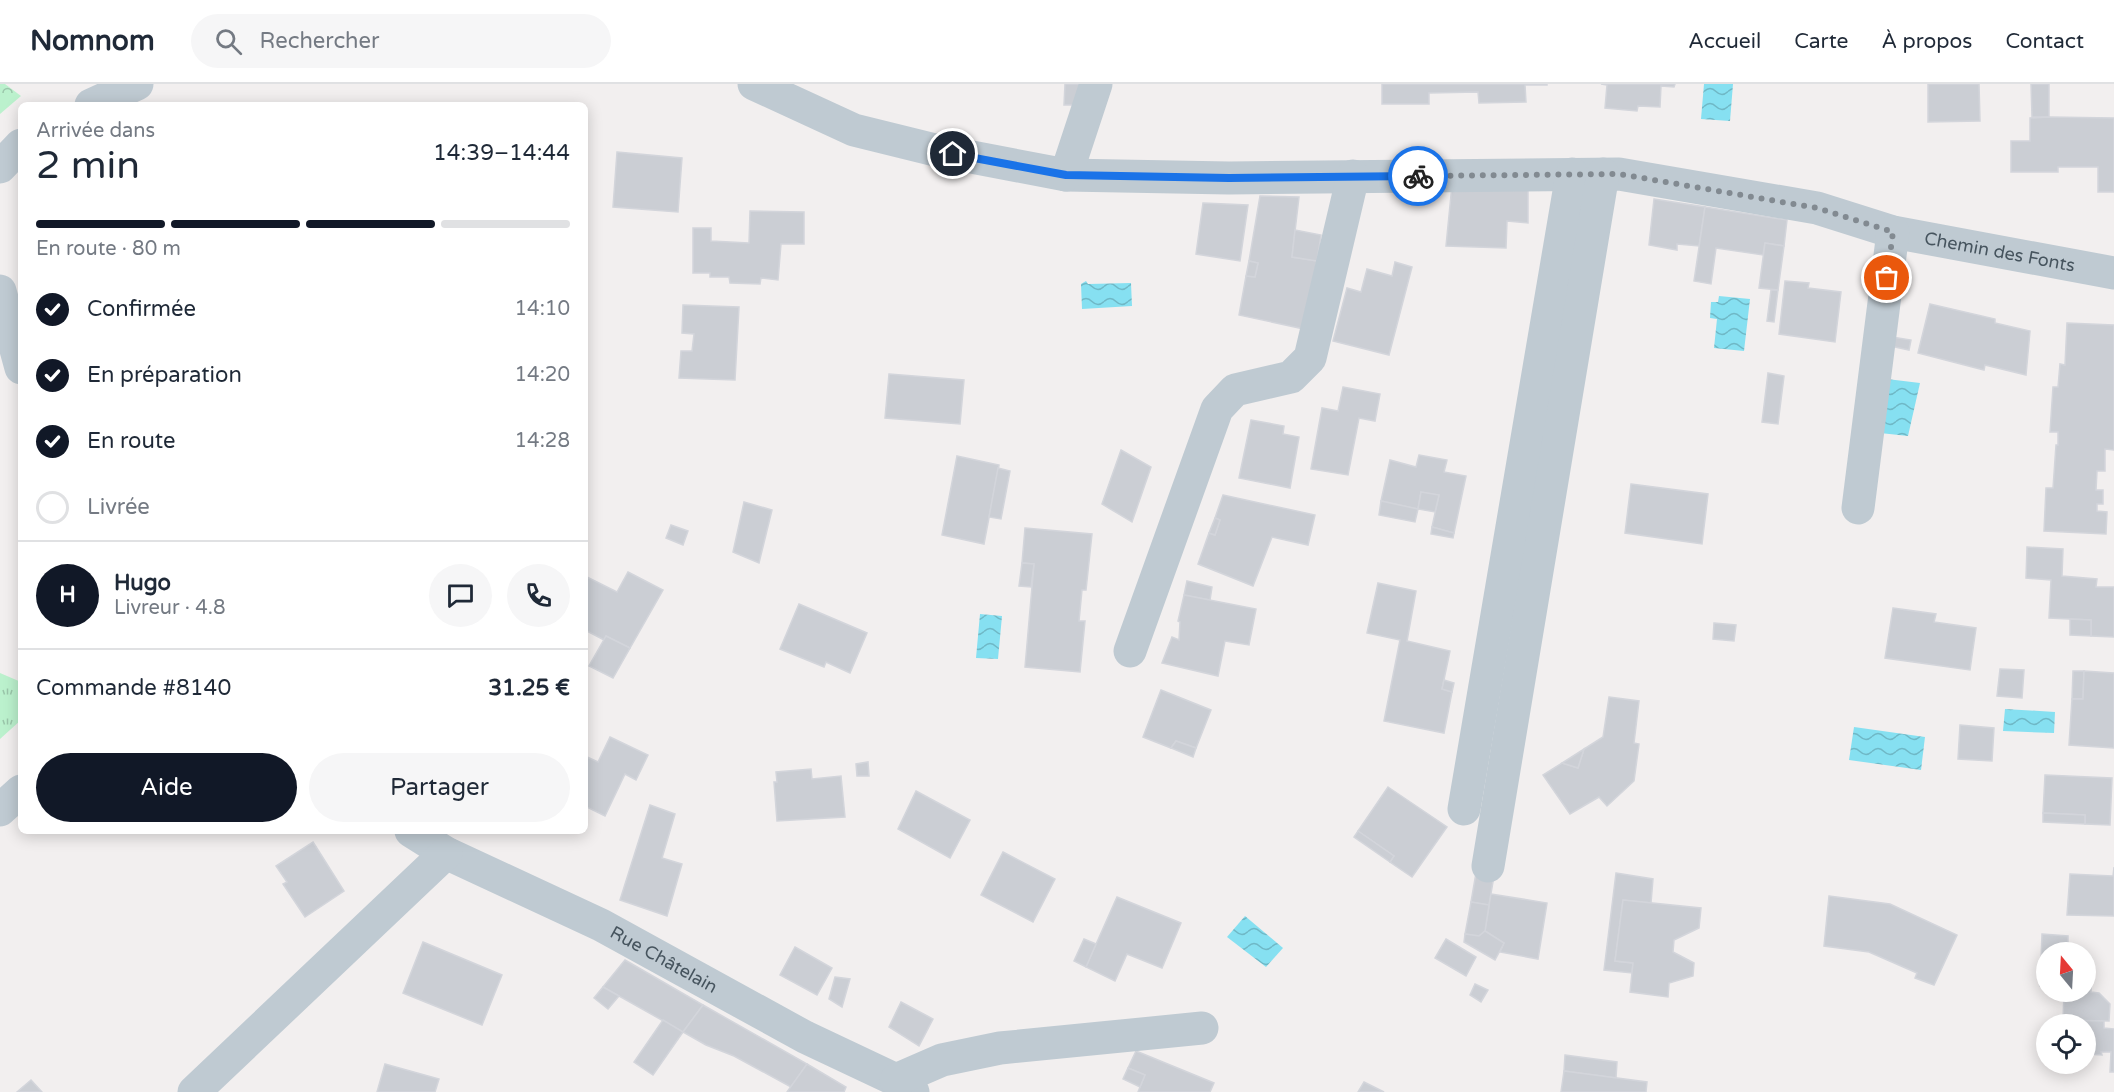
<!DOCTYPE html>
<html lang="fr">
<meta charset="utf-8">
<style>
:root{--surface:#fff;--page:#f6f6f7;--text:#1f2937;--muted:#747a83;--line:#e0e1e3;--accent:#111827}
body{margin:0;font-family:"Varela Round",sans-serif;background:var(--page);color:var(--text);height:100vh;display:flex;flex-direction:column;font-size:22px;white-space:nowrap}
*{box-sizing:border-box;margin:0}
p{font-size:20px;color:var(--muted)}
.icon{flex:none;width:33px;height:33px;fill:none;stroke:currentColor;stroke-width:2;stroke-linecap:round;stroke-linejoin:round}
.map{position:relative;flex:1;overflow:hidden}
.panel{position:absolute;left:18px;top:18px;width:570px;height:732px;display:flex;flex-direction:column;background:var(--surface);border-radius:9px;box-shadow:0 3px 15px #0003}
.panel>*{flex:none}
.needle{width:39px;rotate:342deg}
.buttons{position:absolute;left:2036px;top:858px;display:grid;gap:12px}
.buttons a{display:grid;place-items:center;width:60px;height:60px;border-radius:50%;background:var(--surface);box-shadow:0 3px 15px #0003;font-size:30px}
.pin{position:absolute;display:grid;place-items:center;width:51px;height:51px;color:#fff;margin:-26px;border:3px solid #fff;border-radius:50%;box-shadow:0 2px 6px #0007}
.courier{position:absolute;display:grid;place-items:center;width:60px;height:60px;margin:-30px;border:4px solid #1a73e8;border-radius:50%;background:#fff;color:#222;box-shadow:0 2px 8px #0007}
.overview em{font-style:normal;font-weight:600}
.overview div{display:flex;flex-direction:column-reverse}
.overview{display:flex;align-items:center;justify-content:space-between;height:102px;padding:0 18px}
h1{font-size:39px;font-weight:600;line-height:45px}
.bar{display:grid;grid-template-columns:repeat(4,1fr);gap:9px 6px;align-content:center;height:72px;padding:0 18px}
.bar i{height:8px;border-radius:4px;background:var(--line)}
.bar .active{background:var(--accent)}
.bar p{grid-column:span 4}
.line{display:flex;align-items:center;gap:15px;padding:0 18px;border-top:2px solid var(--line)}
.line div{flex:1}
.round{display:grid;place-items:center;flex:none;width:63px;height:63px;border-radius:32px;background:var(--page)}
ol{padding:0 18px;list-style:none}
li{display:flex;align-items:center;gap:18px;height:66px}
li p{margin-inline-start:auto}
li .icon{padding:6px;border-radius:50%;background:var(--accent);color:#fff;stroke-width:4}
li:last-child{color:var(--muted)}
li i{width:33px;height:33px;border:3px solid var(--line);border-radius:50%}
.primary-button{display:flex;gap:12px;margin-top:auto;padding:12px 18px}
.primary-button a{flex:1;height:69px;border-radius:36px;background:var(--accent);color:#fff;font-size:24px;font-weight:600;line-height:69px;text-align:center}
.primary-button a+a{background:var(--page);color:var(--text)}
header{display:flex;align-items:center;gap:36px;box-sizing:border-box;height:84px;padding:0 30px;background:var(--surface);border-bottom:2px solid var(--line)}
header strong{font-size:28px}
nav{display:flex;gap:33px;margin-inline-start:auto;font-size:21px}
.search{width:420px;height:54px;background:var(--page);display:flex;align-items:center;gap:15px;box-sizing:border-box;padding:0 21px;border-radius:33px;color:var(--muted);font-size:22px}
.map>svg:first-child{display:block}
.grass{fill:url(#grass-tufts)}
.park{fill:url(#park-crowns)}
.water{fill:url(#water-waves)}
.building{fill:#cbced4;stroke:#d3d5db;stroke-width:1.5}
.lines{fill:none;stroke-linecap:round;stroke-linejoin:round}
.minor{stroke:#bfcad2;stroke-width:33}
.done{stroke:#828a91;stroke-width:6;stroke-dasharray:0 10.8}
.route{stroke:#1a73e8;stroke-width:8}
.labels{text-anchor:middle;stroke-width:4.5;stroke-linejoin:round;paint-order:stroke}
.street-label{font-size:18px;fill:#46545e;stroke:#fff}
</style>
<header>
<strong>Nomnom</strong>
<div class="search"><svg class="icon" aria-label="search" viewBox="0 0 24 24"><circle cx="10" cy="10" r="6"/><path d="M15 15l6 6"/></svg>Rechercher</div>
<nav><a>Accueil</a><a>Carte</a><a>À propos</a><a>Contact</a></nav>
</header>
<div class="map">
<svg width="2114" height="1008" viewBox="0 0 2114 1008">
<defs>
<pattern id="grass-tufts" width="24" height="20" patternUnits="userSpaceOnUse" patternTransform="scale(1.5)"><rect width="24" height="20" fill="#bbf1cd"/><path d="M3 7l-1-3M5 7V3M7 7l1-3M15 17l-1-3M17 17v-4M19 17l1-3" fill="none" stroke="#9ac6aa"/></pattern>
<pattern id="park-crowns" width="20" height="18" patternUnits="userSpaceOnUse" patternTransform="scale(1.5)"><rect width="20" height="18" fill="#bbf1cd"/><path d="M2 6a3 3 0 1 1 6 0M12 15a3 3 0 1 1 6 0" fill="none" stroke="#9ac6aa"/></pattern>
<pattern id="water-waves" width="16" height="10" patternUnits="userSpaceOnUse" patternTransform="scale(1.5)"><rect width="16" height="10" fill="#86e0f1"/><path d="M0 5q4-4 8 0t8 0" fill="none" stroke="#6fb8c6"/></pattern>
</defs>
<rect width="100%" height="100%" fill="#f2efef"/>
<path class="grass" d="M0 589 21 598V636L0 655Z"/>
<path class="park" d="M0 0H5L21 12 0 30Z"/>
<g class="water">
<path d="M1704 0H1733L1730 37 1701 35Z"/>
<path d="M1086 197 1088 200 1131 199 1132 222 1082 225 1081 200Z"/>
<path d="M1719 212 1750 215 1744 267 1714 264 1717 235 1710 234 1711 218H1718Z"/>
<path d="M1887 295 1920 299 1908 352 1880 349Z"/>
<path d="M980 530 1002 532 998 575 976 574Z"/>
<path d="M2005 625 2055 628 2054 649 2003 647Z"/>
<path d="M1854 643 1925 653 1921 686 1849 676Z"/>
<path d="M1245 832 1283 864 1266 883 1227 853Z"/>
</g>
<g class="building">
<path d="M1065 0H1081L1079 21H1064Z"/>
<path d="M1382 0H1547V1H1525L1526 18 1479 19 1478 8 1429 9V20H1382Z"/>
<path d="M1601 0H1675L1674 3 1661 2 1660 23 1638 22 1637 27 1605 24 1607 1Z"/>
<path d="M1928 0H1979L1980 37 1928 38Z"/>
<path d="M2031 0H2049V33H2032Z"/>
<path d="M2049 33 2114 34V108H2098V83H2058V88H2011V57H2030V34Z"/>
<path d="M617 68 682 74 678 128 613 123Z"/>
<path d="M1452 101 1528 104V139L1507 137 1506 164 1446 162Z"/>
<path d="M1260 112 1299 113 1292 173 1317 177 1304 245 1239 231 1246 192 1255 193 1258 179 1249 177Z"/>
<path d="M1654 115 1705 123 1699 162 1677 160V166L1649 161Z"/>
<path d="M1203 119 1248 121 1240 177 1196 170Z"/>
<path d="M1705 123 1787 136 1784 162 1765 159 1763 171 1716 164 1711 200 1694 197Z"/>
<path d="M750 127 804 128V160H781L778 196 761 194 760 200 730 199 729 193H710V189H693V144H711V157L749 159Z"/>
<path d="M1295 146 1321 151 1317 177 1292 173Z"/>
<path d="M1765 159 1784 162 1778 206 1759 204Z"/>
<path d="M1249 177 1258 179 1255 193 1246 192Z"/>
<path d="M1395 178 1412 183 1389 271 1333 257 1347 204 1361 208 1367 185 1392 192Z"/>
<path d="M1785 197 1809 199 1808 204 1841 208 1835 258 1779 250Z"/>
<path d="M1771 206H1778L1774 238 1767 237Z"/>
<path d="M1930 220 1995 235V239L2030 247 2026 291 1985 281 1984 286 1918 269Z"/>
<path d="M683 221 739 223 735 296 679 294 681 267H692L694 250 682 249Z"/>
<path d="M2067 239 2114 241V366L2105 365V387H2097L2096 406H2103V420H2097V427L2107 428 2106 450 2044 447 2046 404H2053L2056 361H2058V348H2050L2053 303H2058L2060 280 2065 281Z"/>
<path d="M1892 253 1911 256 1909 266 1890 262Z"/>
<path d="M1768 289 1784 292 1778 340 1762 338Z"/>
<path d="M889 290 964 296 960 340 885 334Z"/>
<path d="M1343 303 1380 310 1375 337 1359 334 1348 391 1311 385 1322 324 1338 327Z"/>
<path d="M1251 336 1284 342 1283 350 1299 353 1290 404 1239 394Z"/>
<path d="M1121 366 1151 383 1132 438 1102 420Z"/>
<path d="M1419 371 1447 376 1444 388 1466 392 1454 449 1432 443 1439 411 1421 408 1418 425 1381 417 1390 376 1416 383Z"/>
<path d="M957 372 999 381 984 460 942 451Z"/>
<path d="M998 384 1010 387 1001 435 989 433Z"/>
<path d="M1631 400 1708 410 1702 460 1625 449Z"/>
<path d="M1421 408 1439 411 1435 428 1418 425Z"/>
<path d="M1223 411 1315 431 1308 461 1272 453 1253 502 1198 480 1209 449 1215 451 1220 436 1215 434Z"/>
<path d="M1381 417 1418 425 1415 438 1379 431Z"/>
<path d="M744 418 772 426 759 479 733 468Z"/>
<path d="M1215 434 1220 436 1215 451 1209 449Z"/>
<path d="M671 441 688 447 683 461 666 454Z"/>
<path d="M1432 443 1454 449 1453 454 1431 450Z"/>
<path d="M1025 444 1092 450 1086 506H1082L1079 537H1085L1080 588 1025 583 1034 480 1022 479Z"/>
<path d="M2027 463 2063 465 2062 492 2097 495 2096 503H2114V553L2091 552V536L2049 534 2051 496 2026 494Z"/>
<path d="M1022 479 1034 480 1031 503 1019 502Z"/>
<path d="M628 488 663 506 630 564 606 552 604 556 585 546V492L617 508Z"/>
<path d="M1187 497 1212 503 1210 516 1184 511Z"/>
<path d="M1378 499 1416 507 1407 557 1450 567 1442 605 1452 608 1444 649 1384 637 1400 556 1367 549Z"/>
<path d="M1184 511 1256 525 1249 561 1225 557 1218 592 1162 579 1172 553 1179 556 1180 538 1178 537Z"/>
<path d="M799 520 867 549 850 589 826 578 824 583 780 565Z"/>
<path d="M1893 524 1936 530 1934 538 1976 544 1970 586 1885 574Z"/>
<path d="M2070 535 2091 536V552L2070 551Z"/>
<path d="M1714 539 1736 541 1734 557 1713 555Z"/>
<path d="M606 552 630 564 613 594 589 582Z"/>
<path d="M2000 585 2024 586 2022 614 1997 612Z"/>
<path d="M2073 587H2084L2083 615H2072Z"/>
<path d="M2084 587 2114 589V664L2069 661 2072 615H2083Z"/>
<path d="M1444 596 1454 599 1452 608 1442 605Z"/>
<path d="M1161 606 1211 626 1196 664 1176 657 1171 664 1143 653Z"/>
<path d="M1609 613 1639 617 1634 659 1639 660 1634 697 1607 722 1599 713 1570 730 1543 691 1562 679 1578 684 1584 665 1603 653Z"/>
<path d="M1960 641 1994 644 1992 677 1958 675Z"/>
<path d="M610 653 648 671 636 696 625 690 605 732 587 723 585 728V672L598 678Z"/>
<path d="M1176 657 1196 664 1193 673 1171 664Z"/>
<path d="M1584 665 1578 684 1562 679Z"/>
<path d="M868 678 869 692H857L856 680Z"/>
<path d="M811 685 812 695 841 692 845 733 777 737 774 698H777L776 688Z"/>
<path d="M2045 691 2112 694 2110 741 2085 740V731L2043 729Z"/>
<path d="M1388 703 1447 743 1412 793 1390 778 1394 772 1358 747Z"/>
<path d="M916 707 970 736 950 774 898 745Z"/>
<path d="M650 721 675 730 662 774 682 780 667 832 620 816Z"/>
<path d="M2043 729 2085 731V740L2043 738Z"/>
<path d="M1358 747 1394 772 1390 778 1354 753Z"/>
<path d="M313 758 344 807 305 833 283 800 287 798 276 782Z"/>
<path d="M1003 768 1055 795 1033 838 981 811Z"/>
<path d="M2114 783V832L2067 831 2070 790 2113 792Z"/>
<path d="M1476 789 1494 792 1489 821 1471 818Z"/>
<path d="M1616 789 1653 795 1651 819 1623 816 1615 877 1633 879 1632 889 1604 886Z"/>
<path d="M1491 810 1547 819 1538 875 1500 868 1504 859 1485 847Z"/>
<path d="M1829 812 1890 820 1957 851 1934 901 1915 894 1917 889 1869 868 1824 862Z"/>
<path d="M1117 813 1181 839 1162 884 1127 870 1115 897 1086 883Z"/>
<path d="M1623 816 1701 824 1699 844 1674 856 1673 868 1694 879 1693 892 1669 899 1668 913 1630 908 1633 879 1615 877Z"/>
<path d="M1471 818 1489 821 1485 847 1479 852 1465 850Z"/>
<path d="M1485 847 1504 859 1495 876 1464 858 1465 850 1479 852Z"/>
<path d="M2042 850 2068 852V868H2046V902H2040Z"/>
<path d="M1084 855 1096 860 1086 883 1074 877Z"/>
<path d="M1446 855 1476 873 1466 892 1435 874Z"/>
<path d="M423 858 502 891 482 941 403 909Z"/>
<path d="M795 863 832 884 817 911 780 891Z"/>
<path d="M625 876 703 921 683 948 603 903Z"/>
<path d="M2085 877 2092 878 2091 908 2099 909 2110 920 2109 937 2063 936 2064 908H2085Z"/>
<path d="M835 893 850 895 842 923 829 915Z"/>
<path d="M1475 900 1488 906 1481 918 1470 911Z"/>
<path d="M603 903 619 912 608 925 594 914Z"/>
<path d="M901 918 933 935 919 962 889 943Z"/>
<path d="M703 921 807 980 791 1003 734 972 706 961 683 948Z"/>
<path d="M663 936 683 948 653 991 634 978Z"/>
<path d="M2054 936 2104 937V944L2114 945V988H2110L2111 968H2101L2102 971 2085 970V940H2054Z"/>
<path d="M1136 967 1214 999 1210 1008H1138L1145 991 1128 984Z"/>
<path d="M1565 971 1617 978 1616 994 1564 987Z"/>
<path d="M385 980 439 995 435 1008H377Z"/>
<path d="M807 980 846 1003 844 1008H787Z"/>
<path d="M1128 984 1145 991 1140 1003 1123 995Z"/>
<path d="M1564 987 1647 998 1646 1008H1561Z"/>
<path d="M31 996 42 1008H17Z"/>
<path d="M1364 998 1384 1008H1358Z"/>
</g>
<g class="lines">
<g class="minor">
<path id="s1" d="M754 0 854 46 935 66 1066 91 1229 94 1619 90 1817 124 1893 148 2114 189"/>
<path d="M91 21 137 0"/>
<path d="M0 83 21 61"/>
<path d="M1066 91 1096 0"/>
<path d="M0 207 21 284"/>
<path d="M1858 424 1893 148"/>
<path d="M1130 567 1217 325 1235 306 1291 293 1310 274 1353 92"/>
<path d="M1464 725 1572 90"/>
<path d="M0 726 21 707"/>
<path id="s2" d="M411 747 446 769 601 841 805 953 896 996 913 1008"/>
<path d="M1488 782 1603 90"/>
<path d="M896 996 942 976 1000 964 1202 944"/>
<path d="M194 1008 446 769"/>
</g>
</g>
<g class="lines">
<path class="done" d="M1418 92 1619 90 1817 124 1893 148 1887 194"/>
<path class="route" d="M953 70 1066 91 1229 94 1418 92"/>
</g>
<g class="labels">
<g class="street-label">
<text dy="6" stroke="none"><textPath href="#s1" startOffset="1269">Chemin des Fonts</textPath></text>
<text dy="6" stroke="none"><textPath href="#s2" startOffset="284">Rue Châtelain</textPath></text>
</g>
</g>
</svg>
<div class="buttons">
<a><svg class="needle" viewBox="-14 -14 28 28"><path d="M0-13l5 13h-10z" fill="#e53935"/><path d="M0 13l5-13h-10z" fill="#747a83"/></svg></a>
<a><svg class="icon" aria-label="locate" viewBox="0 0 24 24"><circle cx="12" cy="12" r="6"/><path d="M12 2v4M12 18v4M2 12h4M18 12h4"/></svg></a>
</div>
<div class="pin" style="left:1887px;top:194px;background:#ea580c"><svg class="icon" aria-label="bag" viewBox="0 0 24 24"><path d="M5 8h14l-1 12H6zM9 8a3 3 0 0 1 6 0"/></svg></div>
<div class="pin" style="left:953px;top:70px;background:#1f2937"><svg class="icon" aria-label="home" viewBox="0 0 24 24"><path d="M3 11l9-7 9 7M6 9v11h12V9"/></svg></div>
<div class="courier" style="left:1418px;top:92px"><svg class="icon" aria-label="bike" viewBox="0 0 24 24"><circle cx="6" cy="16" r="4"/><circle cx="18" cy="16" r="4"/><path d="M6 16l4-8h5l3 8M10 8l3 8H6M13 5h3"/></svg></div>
<section class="panel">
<div class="overview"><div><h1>2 min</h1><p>Arrivée dans</p></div><em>14:39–14:44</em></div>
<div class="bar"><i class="active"></i><i class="active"></i><i class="active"></i><i></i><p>En route · 80 m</p></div>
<ol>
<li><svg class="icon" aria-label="check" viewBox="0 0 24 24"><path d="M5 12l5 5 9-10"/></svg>Confirmée<p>14:10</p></li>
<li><svg class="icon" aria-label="check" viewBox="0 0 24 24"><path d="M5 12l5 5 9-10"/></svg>En préparation<p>14:20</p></li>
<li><svg class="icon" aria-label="check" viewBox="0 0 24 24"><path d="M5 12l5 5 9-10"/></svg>En route<p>14:28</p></li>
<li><i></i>Livrée</li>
</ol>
<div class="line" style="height:108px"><b class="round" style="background:var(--accent);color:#fff">H</b><div><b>Hugo</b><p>Livreur · 4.8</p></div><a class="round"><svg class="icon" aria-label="chat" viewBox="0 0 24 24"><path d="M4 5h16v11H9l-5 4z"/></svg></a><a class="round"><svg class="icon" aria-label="phone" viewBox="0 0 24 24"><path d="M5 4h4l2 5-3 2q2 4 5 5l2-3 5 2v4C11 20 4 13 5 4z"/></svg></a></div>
<div class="line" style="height:78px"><div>Commande #8140</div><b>31.25 €</b></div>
<div class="primary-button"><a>Aide</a><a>Partager</a></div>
</section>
</div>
